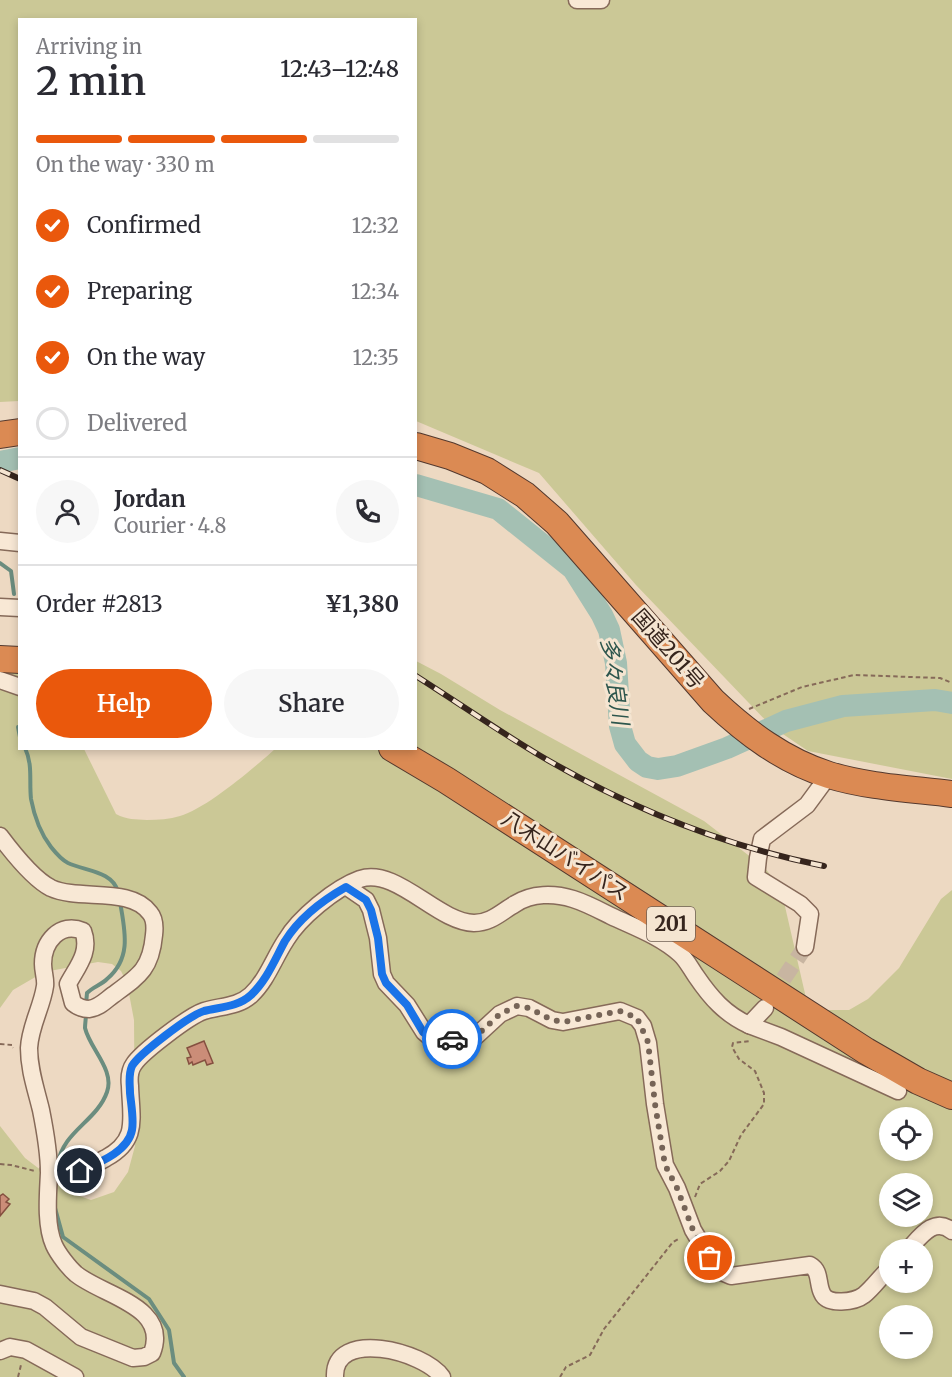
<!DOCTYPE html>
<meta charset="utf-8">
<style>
:root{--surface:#fff;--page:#f7f7f7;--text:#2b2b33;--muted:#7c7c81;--line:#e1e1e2;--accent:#ea580c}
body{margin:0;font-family:Merriweather,"Noto Sans JP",serif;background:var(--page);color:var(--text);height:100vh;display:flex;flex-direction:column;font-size:22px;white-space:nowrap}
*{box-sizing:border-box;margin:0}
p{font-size:20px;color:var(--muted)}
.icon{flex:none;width:33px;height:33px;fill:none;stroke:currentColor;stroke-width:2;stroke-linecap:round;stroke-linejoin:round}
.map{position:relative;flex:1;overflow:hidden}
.sheet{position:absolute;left:18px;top:18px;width:399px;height:732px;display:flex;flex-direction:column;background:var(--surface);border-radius:0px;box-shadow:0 3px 9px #0003}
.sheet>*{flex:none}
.buttons{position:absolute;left:879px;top:1107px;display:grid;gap:12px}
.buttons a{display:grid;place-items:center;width:54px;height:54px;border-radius:50%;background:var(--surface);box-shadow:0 3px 9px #0003;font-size:30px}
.pin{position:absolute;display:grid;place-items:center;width:51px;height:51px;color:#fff;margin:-26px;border:3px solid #fff;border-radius:50%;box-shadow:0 2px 6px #0007}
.courier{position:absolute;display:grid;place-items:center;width:60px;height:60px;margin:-30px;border:4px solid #1a73e8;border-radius:50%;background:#fff;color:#222;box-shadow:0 2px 8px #0007}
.headline em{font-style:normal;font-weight:600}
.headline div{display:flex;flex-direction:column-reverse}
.headline{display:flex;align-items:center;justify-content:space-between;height:102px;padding:0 18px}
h1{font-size:39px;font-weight:600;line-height:45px}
.bar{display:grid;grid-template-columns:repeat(4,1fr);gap:9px 6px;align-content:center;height:72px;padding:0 18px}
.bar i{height:8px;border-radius:4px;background:var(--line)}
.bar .selected{background:var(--accent)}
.bar p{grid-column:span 4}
.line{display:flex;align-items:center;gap:15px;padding:0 18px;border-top:2px solid var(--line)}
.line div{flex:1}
.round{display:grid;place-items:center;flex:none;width:63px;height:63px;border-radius:32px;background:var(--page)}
ol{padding:0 18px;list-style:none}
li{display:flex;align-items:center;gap:18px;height:66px}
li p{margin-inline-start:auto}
li .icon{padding:6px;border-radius:50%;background:var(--accent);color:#fff;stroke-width:4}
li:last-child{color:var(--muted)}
li i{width:33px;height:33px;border:3px solid var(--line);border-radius:50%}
.button{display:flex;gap:12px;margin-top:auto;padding:12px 18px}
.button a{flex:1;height:69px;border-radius:36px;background:var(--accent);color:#fff;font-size:24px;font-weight:600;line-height:69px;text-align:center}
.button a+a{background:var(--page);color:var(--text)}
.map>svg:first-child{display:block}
.green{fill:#cbc896;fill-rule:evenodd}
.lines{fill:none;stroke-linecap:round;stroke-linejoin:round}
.stream{stroke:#6b8d7f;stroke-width:4}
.river{stroke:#a4c0b3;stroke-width:22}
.building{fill:#cb8d78;stroke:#855040;stroke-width:1.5}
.minor-tunnel{stroke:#c8b5a1;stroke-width:16;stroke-dasharray:16 8;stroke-linecap:butt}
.minor-casing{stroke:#866a59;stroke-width:19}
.highway-casing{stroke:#54392e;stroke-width:28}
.path{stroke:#866a59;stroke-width:2;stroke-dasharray:4.5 3;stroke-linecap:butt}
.minor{stroke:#f8e8d5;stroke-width:16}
.highway{stroke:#db8a53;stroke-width:26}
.rail-casing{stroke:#36251d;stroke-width:6}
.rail{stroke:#f5e5d1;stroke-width:4;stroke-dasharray:11;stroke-linecap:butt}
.done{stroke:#766457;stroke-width:6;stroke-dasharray:0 10.8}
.route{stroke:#1a73e8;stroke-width:8}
.labels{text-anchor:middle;stroke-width:6;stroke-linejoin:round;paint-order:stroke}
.shield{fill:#f5e5d1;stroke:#6f5f53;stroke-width:1.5}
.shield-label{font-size:20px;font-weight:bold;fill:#36251d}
.street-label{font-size:21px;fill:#36251d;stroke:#f5e5d1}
.water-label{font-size:22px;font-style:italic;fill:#2d564d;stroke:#f5e5d1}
</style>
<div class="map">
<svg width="952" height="1377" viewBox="0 0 952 1377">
<rect width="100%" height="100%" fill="#edd9c2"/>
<g class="green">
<path d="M0 0H952V779L808 751 771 726 636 585 539 473 416 421V20H20L19 401 0 402Z"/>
<path d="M0 649 19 654 20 748 84 749 116 814C127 820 135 819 147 820 158 820 170 819 180 816 206 809 254 768 275 749L416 748V661L418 662 441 674 500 710 704 821 765 868 781 889 806 998 822 1010H849L868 999 899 968 941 899 952 890V1377H0V1126L25 1158 71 1193 91 1200 114 1192 128 1172 135 1146 134 1020 127 983 121 971 112 964 98 962 44 972 13 990 0 1008ZM890 1118H922V1150H890ZM890 1184H922V1216H890ZM890 1250H922V1282H890ZM890 1316H922V1348H890Z"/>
</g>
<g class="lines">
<g class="stream">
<path d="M0 563 11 571 14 594"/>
<path d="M18 727 20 737"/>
<path d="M25 748C33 765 29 781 31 799 34 815 41 834 51 847 55 852 62 860 68 863 85 871 113 871 118 892"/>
<path d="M86 1004 87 993C93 987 101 985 107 979 132 958 125 931 120 902"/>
<path d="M58 1164C62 1132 97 1121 107 1092 115 1070 90 1049 85 1028 85 1024 86 1018 86 1014"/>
<path d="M55 1208 63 1237 149 1299 169 1330 174 1363 184 1377"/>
</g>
<g class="river">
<path d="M0 462 20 458"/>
<path d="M416 485 498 509 573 569 602 615 609 630 616 663 620 726 625 744 638 761 647 767 658 769 677 766 727 748 786 721 843 706 935 700 952 703"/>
</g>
</g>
<g class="building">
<path d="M204 1041 213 1063 207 1065 205 1060 193 1065 192 1062 189 1064 187 1058 191 1057 187 1048Z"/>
<path d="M3 1194 9 1199 6 1202 10 1204 0 1216V1196Z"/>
</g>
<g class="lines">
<path class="minor-tunnel" d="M770 999 805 947"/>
<defs>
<g id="minor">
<path d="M577 0H601"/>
<path d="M0 541 20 543"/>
<path d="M0 607 20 608"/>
<path d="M0 680 20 687"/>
<path d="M0 836C12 852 33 879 51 888 79 901 131 886 150 913 155 919 155 927 154 935 151 969 139 976 113 995 106 1000 99 1008 89 1009 83 1009 78 1007 73 1003L68 984C77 967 91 952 83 931 60 921 43 942 43 964 43 972 46 979 45 986 42 1007 30 1026 29 1048 29 1070 36 1089 41 1110 45 1130 49 1153 49 1173 48 1194 45 1225 54 1245 58 1254 69 1268 76 1274 103 1296 170 1306 152 1353L144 1357 133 1358 81 1337 45 1307 34 1301 0 1294"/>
<path d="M347 887 366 900 371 910 378 938 382 974 386 983 407 1005 424 1032 431 1038 441 1040 475 1037 500 1014 517 1006 529 1008 552 1020 563 1022 620 1011 637 1018 643 1026 648 1043 655 1104 665 1165 677 1188 693 1230 717 1270 731 1276 810 1265C821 1271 817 1283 822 1293 827 1306 855 1302 864 1295 873 1288 881 1276 890 1268"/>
<path d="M805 947 810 914 800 904 756 877 758 858 762 839 807 805 829 775"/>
<path d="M749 1025 781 1037 898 1091"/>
<path d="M49 1169C73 1172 84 1171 106 1158 139 1140 131 1119 130 1086 129 1078 129 1071 134 1064 142 1052 189 1016 204 1011 220 1006 238 1007 251 995 267 980 274 958 286 940 299 918 335 888 360 879 397 867 437 922 474 923 491 923 501 912 515 904 532 893 554 893 573 899 586 903 599 910 611 916 634 927 660 936 680 954 686 959 691 969 696 976 711 998 725 1014 749 1025L765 1008"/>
<path d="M908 1250C920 1237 934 1216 952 1231"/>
<path d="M0 1351 10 1347 26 1350 75 1377"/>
<path d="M335 1377C333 1328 424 1351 442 1377"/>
</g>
<g id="highway">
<path d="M0 435 20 432"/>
<path d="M416 446 450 456 487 471 525 495 557 523 713 701C747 733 784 761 829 775 868 787 912 789 952 794"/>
<path d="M0 659 20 660"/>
<path d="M392 748 446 780 866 1051 918 1081 952 1096"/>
</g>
</defs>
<use href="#minor" class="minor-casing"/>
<use href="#highway" class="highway-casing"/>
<g class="path">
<path d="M749 709 802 687 854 675 940 678 952 683"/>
<path d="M0 1044 12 1045 13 1048"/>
<path d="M0 1164 11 1165 35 1171"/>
<path d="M695 1197 700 1184 720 1171 729 1161 741 1135 764 1104V1093L755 1071 739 1059 732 1047 733 1043 750 1041"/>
<path d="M18 1377 21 1365"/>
<path d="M560 1377 566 1367 590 1355 604 1329 673 1242 680 1238"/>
</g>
<use href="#minor" class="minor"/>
<use href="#highway" class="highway"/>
<defs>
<g id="rail">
<path d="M0 470 20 479"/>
<path d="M416 676C457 702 497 730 539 755 627 807 724 846 824 866"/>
</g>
</defs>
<use href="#rail" class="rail-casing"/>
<use href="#rail" class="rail"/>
</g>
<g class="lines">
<path class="done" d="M452 1039 475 1037 500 1014 517 1006 529 1008 552 1020 563 1022 620 1011 637 1018 648 1042 655 1104 665 1165 677 1188 693 1230 710 1258"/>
<path class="route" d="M80 1171C98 1163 128 1152 132 1130 134 1119 131 1104 130 1093 130 1084 128 1075 132 1066 139 1054 190 1015 204 1011 220 1007 238 1007 251 995 267 980 275 959 285 941 300 917 323 900 346 887L366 900 371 910 378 938 382 974 386 983 407 1005 423 1032 431 1038 452 1039"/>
</g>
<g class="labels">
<rect class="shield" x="647" y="907" width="48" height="34" rx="4.5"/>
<g class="shield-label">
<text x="671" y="931">201</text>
</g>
<g class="street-label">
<text transform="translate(668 649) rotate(49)" y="7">国道201号</text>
<text transform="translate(565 856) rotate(33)" y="7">八木山バイパス</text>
</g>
<g class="water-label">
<text transform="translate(615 681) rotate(82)" y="8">多々良川</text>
</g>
</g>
</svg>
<div class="buttons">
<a><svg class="icon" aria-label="locate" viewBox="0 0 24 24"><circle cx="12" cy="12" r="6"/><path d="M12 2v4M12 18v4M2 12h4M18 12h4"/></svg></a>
<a><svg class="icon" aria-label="layers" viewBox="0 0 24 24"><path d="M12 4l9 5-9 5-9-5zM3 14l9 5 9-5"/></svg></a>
<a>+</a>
<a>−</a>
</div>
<div class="pin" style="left:710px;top:1258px;background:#ea580c"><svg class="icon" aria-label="bag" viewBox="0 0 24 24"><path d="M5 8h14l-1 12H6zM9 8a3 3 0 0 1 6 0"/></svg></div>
<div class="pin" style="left:80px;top:1171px;background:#1f2937"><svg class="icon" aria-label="home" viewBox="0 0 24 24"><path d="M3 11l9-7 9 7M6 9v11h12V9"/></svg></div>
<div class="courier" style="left:452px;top:1039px"><svg class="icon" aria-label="car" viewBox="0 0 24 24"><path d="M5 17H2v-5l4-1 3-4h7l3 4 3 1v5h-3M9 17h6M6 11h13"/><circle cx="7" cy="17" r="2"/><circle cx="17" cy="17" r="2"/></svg></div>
<section class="sheet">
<div class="headline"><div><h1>2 min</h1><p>Arriving in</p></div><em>12:43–12:48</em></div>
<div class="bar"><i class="selected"></i><i class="selected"></i><i class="selected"></i><i></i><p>On the way · 330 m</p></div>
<ol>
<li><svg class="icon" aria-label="check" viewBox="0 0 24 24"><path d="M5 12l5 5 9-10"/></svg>Confirmed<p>12:32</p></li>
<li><svg class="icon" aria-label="check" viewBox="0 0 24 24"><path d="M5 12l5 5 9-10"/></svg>Preparing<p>12:34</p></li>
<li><svg class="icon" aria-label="check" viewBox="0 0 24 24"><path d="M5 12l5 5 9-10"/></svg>On the way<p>12:35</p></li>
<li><i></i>Delivered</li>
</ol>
<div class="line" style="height:108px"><a class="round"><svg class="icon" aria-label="person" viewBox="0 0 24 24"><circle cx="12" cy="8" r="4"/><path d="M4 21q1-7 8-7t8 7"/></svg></a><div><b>Jordan</b><p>Courier · 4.8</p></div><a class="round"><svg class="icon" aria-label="phone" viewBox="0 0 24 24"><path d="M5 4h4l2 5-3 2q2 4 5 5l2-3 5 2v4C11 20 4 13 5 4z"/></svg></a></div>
<div class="line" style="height:78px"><div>Order #2813</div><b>¥1,380</b></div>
<div class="button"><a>Help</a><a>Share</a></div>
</section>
</div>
